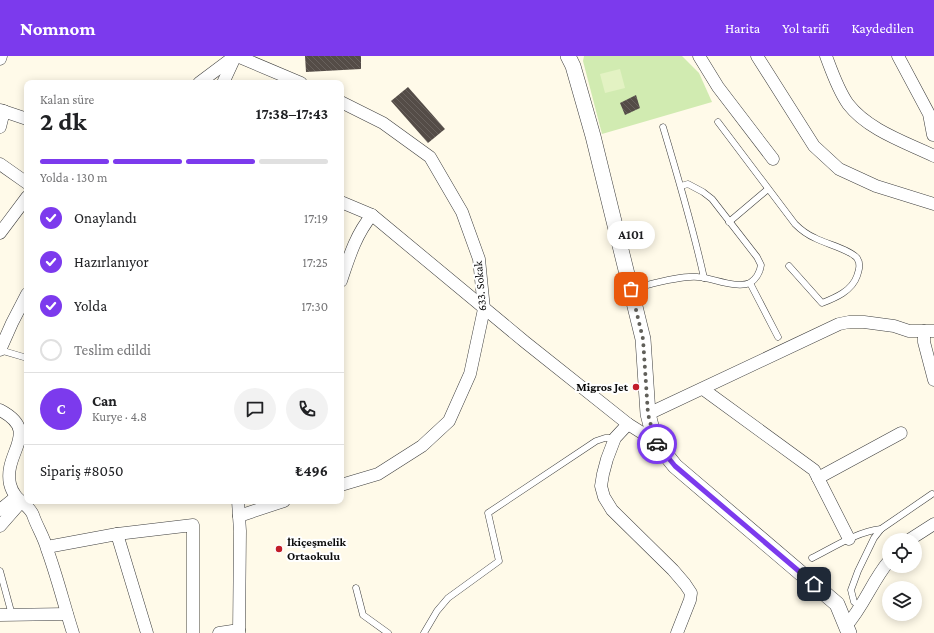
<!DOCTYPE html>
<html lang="tr">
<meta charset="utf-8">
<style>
:root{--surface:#fff;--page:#f2f2f2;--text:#202124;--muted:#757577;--line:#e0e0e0;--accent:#7c3aed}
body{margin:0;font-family:"Crimson Pro",serif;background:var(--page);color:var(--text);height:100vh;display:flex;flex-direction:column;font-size:15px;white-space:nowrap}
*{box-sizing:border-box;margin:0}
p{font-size:13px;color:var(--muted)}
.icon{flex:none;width:22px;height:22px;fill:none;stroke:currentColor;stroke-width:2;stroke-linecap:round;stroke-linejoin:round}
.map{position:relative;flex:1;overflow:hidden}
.panel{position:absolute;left:24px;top:24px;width:320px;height:424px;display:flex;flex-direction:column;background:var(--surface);border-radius:8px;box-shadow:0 2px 10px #0003}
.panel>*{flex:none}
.controls{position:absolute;left:882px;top:477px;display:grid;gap:8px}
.controls a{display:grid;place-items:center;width:40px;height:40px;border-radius:50%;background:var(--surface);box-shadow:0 2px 10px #0003;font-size:20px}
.pin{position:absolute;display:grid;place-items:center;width:34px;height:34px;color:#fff;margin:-17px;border-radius:8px;box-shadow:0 2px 6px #0006}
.courier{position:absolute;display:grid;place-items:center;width:40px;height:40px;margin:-20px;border:3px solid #7c3aed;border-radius:50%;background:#fff;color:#222;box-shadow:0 1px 5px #0007}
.bubble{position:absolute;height:28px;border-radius:14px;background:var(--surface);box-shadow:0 2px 10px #0003;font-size:13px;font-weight:700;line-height:28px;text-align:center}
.headline em{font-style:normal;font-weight:700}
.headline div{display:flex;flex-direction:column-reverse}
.headline{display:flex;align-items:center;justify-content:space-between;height:68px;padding:0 16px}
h1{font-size:26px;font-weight:700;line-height:30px}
.bar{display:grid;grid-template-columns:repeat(4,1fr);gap:6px 4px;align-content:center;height:48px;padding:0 16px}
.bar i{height:5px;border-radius:3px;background:var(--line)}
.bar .on{background:var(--accent)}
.bar p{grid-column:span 4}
.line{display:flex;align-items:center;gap:10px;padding:0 16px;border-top:1px solid var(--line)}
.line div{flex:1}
.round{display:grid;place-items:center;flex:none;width:42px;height:42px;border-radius:21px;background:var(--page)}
ol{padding:0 16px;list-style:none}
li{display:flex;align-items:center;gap:12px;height:44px}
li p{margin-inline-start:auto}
li .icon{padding:4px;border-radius:50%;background:var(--accent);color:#fff;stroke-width:4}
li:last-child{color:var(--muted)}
li i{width:22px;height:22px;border:2px solid var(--line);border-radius:50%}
header{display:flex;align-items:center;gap:24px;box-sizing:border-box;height:56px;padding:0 20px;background:var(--accent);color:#fff}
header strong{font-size:19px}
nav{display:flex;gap:22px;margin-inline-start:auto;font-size:14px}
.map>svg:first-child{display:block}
.grass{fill:#d1ebb1}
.pitch{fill:#e3f2c3}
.building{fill:url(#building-back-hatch)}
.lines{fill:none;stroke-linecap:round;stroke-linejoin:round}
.service-casing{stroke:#3e3e3e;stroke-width:7}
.minor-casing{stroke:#3e3e3e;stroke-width:13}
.tertiary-casing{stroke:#3e3e3e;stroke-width:16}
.service{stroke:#fff;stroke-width:6}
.minor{stroke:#fff;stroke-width:12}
.tertiary{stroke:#fff;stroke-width:15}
.done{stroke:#605f59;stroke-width:4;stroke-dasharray:0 7.2}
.route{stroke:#7c3aed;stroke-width:5}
.poi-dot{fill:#c21c28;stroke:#fff;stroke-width:1.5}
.labels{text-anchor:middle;stroke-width:4;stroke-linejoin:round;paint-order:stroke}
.street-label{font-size:12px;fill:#0b0b0b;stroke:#fff}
.poi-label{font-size:12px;font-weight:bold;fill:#0b0b0b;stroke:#fff;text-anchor:end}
</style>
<header>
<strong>Nomnom</strong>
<nav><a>Harita</a><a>Yol tarifi</a><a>Kaydedilen</a></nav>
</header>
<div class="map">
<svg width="934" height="577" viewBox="0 0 934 577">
<defs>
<pattern id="building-back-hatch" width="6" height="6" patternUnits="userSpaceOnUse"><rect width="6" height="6" fill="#544c47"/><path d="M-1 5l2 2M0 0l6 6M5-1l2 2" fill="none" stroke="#68615d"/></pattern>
</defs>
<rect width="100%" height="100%" fill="#fffae9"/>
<path class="grass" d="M584 0H682L699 17 712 46 602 78 583 5Z"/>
<path class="pitch" d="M620 13 625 32 605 37 600 18Z"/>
<g class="building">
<path d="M305 0H361V13L306 16Z"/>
<path d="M408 31 445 73 428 87 391 45Z"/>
<path d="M636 39 640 52 625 59 620 47Z"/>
</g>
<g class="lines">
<defs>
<g id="service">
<path d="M718 66 795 168C801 174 808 179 815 182 826 188 849 193 857 202 861 208 859 214 857 220 852 235 835 242 822 247L789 210"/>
<path d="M663 71C678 121 693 171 704 222"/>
<path d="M729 166 768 133"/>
<path d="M750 227 778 281"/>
<path d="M631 233C649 229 681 219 698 221 713 222 736 233 750 227 756 223 760 216 761 209L757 201 712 143 703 136 688 128 681 130"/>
<path d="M0 294 27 302"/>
<path d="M812 502C834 491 856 476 881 473"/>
<path d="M0 515 12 559"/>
<path d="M356 532 363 559 388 577"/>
<path d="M861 550 854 546 851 534 858 515 874 482 881 473 932 438"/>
<path d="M424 577 437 555 448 542 499 505 488 457 596 385 605 382H615"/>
</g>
<g id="minor">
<path d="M237 0 301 27"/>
<path d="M699 0 718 31 773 103"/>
<path d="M757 0 814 90 839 113 876 130 934 148"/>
<path d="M826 0C832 16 838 34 848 48 868 74 905 86 934 100"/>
<path d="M898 0 929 58 933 79"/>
<path d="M0 3 1 0"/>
<path d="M199 27 235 0"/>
<path d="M223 27 235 1"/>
<path d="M341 46 383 67 430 101 462 156 479 203 484 253 470 318 449 365 422 390 378 418 341 429"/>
<path d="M0 54 27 63"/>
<path d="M0 71 4 55"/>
<path d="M0 108 27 127"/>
<path d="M341 146 372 159"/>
<path d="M0 177 27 141"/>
<path d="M341 225C349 201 356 178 372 159L525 286 628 368 655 385"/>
<path d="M924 275V286L934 324"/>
<path d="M0 294 12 267 27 238"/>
<path d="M703 333 814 414 849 483"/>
<path d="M0 354C42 376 3 396 10 428 14 445 29 448 33 459 37 471 44 481 47 493 57 520 64 549 73 577"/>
<path d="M648 358 839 268 849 266H864L894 270 909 275H934"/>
<path d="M628 368 615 382 607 403 603 418 601 430 604 441 612 454 673 514 685 528 691 537 690 544 677 577"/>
<path d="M818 422 901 377"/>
<path d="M238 445 240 475 239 577"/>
<path d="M0 454 16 441"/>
<path d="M239 460 284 445"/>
<path d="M0 470 21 446"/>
<path d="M117 478 147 577"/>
<path d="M909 484 934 468"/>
<path d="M47 491 117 478 193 469V577"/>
<path d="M0 559 67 558"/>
<path d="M846 570C864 550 872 525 889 505"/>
<path d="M219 577 239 574"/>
</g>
<path id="tertiary" d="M568 0 573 10 593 80 643 283 648 358 655 385 675 410 837 548 849 577"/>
</defs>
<use href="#service" class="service-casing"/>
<use href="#minor" class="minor-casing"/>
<use href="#tertiary" class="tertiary-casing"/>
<use href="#service" class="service"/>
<use href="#minor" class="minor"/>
<use href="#tertiary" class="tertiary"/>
</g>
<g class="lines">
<path class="done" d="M631 233 643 283 648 358 655 385 657 388"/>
<path class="route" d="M657 388 675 410 814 528"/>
</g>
<g class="poi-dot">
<circle cx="636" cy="331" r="4"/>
<circle cx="279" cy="493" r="4"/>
</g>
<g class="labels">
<g class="street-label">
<text transform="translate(480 230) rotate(-95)" y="4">633. Sokak</text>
</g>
<g class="poi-label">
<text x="628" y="335">Migros Jet</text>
<text x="287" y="490" text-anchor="start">İkiçeşmelik<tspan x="287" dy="14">Ortaokulu</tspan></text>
</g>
</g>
</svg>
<div class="controls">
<a><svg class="icon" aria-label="locate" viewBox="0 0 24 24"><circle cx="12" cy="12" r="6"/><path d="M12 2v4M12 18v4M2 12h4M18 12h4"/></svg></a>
<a><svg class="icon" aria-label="layers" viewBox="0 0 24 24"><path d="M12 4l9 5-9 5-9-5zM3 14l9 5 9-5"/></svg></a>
</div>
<div class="pin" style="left:631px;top:233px;background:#ea580c"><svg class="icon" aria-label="bag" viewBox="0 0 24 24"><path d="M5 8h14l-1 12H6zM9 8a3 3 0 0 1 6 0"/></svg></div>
<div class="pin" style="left:814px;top:528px;background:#1f2937"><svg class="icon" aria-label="home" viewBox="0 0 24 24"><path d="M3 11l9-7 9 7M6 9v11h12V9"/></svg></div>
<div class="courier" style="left:657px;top:388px"><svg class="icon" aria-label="car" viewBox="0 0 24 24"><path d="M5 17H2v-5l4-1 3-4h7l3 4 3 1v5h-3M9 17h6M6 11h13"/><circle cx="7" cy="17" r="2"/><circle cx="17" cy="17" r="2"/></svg></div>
<div class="bubble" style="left:607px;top:165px;width:48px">A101</div>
<section class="panel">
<div class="headline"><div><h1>2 dk</h1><p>Kalan süre</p></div><em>17:38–17:43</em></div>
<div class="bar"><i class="on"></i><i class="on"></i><i class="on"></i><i></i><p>Yolda · 130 m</p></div>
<ol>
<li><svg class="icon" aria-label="check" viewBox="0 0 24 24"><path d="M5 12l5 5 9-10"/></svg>Onaylandı<p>17:19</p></li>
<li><svg class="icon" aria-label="check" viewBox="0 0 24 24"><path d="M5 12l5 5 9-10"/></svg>Hazırlanıyor<p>17:25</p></li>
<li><svg class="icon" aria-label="check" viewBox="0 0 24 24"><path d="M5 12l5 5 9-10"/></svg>Yolda<p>17:30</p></li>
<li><i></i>Teslim edildi</li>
</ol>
<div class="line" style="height:72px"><b class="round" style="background:var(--accent);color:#fff">C</b><div><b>Can</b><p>Kurye · 4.8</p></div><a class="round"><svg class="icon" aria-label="chat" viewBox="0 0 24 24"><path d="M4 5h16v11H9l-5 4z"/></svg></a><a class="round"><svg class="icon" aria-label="phone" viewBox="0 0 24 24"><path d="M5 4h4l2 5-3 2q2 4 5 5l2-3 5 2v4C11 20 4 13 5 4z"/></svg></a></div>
<div class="line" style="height:52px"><div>Sipariş #8050</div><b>₺496</b></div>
</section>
</div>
